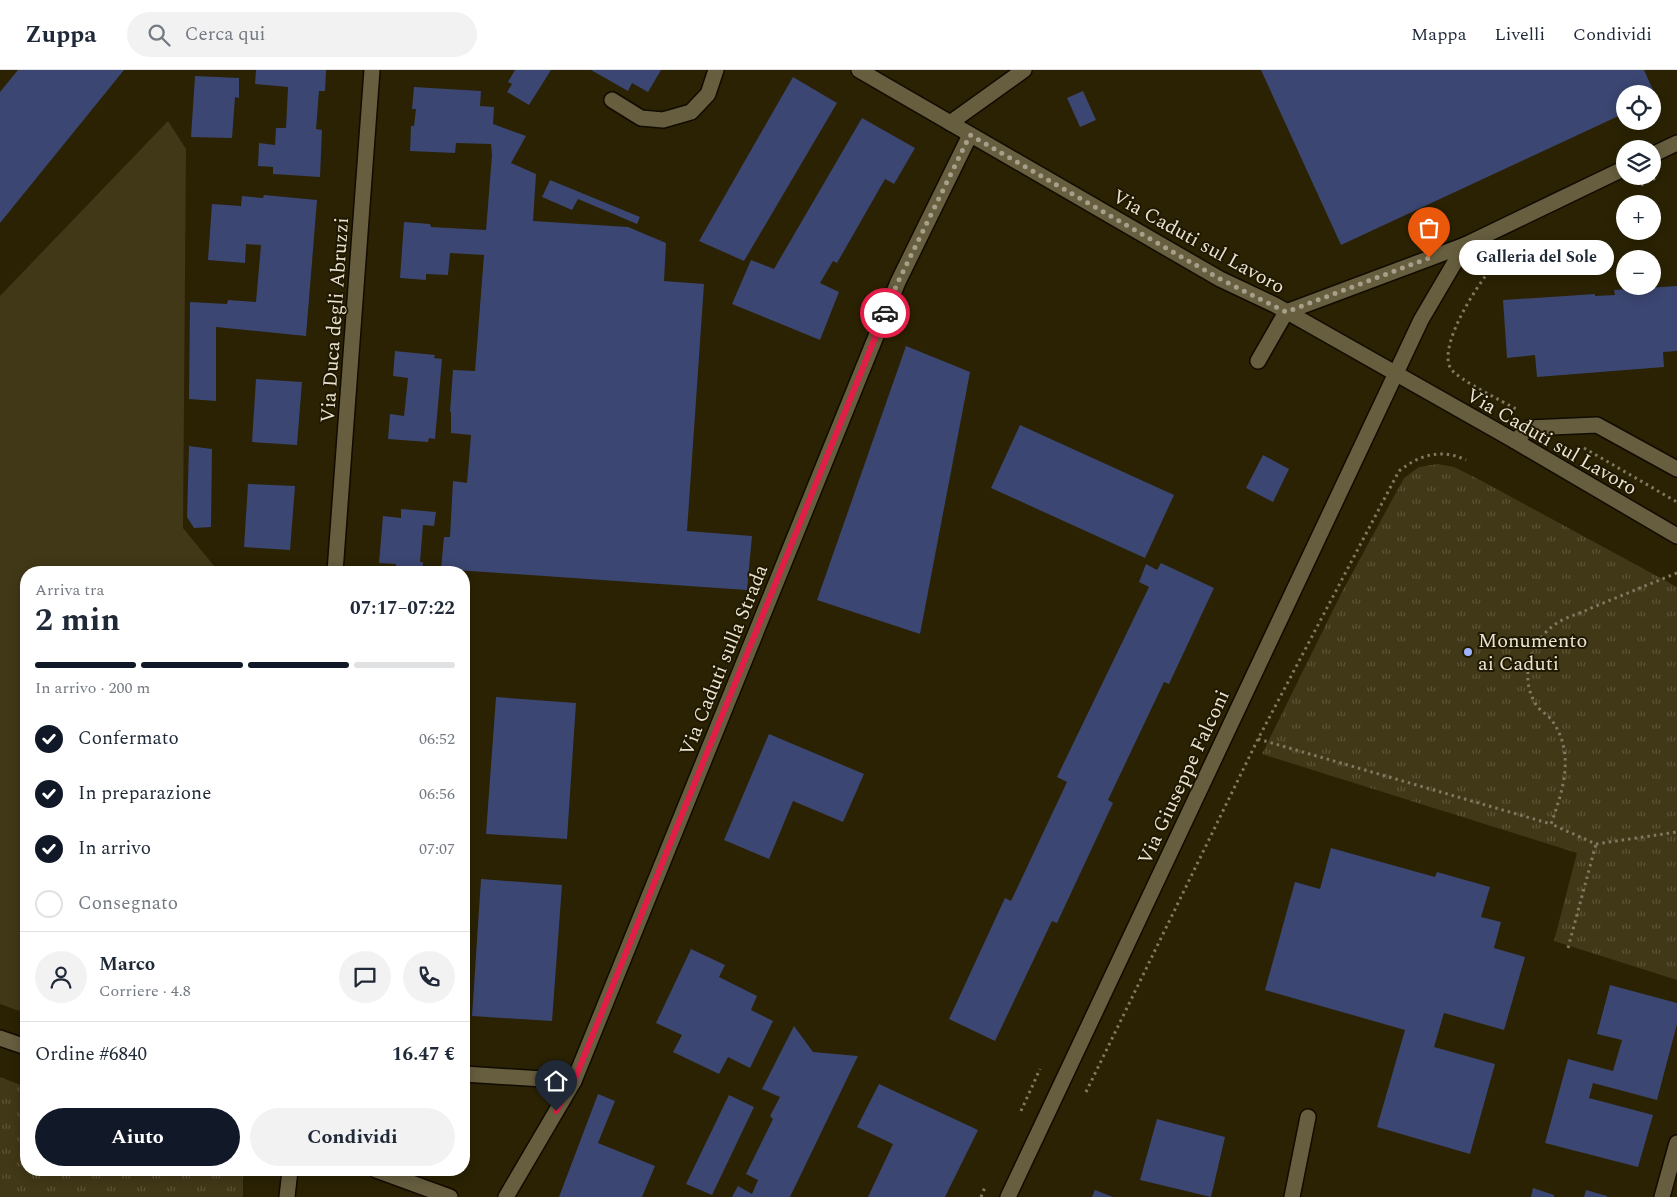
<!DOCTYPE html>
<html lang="it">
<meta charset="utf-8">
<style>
:root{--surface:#fff;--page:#f2f2f3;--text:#1f2937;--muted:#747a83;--line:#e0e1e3;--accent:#111827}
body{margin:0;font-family:Spectral,serif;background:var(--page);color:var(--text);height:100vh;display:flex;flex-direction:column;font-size:19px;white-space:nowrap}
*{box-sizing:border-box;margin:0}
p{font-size:16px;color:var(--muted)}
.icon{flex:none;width:28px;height:28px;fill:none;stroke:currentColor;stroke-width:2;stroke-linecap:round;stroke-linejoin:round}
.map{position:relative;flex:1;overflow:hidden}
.details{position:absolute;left:20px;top:496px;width:450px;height:610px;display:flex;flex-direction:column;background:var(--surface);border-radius:20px;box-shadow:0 2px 12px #0003}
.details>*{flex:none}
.fabs{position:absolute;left:1616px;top:15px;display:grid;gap:10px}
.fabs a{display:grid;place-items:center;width:45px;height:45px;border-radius:50%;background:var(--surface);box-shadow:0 2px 12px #0003;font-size:25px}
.pin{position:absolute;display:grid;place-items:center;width:42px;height:42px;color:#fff;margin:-51px -21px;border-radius:50% 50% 50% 0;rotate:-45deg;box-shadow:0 0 5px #0007}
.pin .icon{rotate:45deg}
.courier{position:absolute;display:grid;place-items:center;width:50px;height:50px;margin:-25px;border:4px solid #e11d48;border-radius:50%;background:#fff;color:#222;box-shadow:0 1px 6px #0007}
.bubble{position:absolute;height:35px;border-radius:18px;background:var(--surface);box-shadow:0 2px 12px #0003;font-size:16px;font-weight:700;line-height:35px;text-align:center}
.overview em{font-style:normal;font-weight:700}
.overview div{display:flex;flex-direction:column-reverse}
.overview{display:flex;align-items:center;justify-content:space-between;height:85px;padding:0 15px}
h1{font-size:32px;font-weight:700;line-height:38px}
.bar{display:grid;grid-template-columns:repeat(4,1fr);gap:8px 5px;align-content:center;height:60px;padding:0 15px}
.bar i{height:6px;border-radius:4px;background:var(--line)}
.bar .active{background:var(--accent)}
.bar p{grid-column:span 4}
.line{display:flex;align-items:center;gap:12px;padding:0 15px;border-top:1px solid var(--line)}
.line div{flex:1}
.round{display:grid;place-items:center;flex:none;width:52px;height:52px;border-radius:26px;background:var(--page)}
ol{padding:0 15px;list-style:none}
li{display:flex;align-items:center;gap:15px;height:55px}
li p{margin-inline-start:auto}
li .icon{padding:5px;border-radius:50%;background:var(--accent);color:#fff;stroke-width:4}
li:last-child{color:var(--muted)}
li i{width:28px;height:28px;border:2px solid var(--line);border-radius:50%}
.button{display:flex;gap:10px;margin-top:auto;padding:10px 15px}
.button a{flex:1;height:58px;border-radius:30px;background:var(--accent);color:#fff;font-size:20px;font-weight:700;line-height:58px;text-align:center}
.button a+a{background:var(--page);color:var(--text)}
header{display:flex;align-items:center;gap:30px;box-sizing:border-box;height:70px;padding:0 25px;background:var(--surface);border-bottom:1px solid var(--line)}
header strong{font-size:24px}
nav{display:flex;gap:28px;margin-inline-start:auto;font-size:18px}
.search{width:350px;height:45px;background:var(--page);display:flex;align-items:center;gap:12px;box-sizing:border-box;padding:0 18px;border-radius:28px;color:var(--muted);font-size:19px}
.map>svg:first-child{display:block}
.grass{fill:#413817}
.park{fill:url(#park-tufts)}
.building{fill:#3b4672}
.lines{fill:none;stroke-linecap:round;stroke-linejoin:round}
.service-casing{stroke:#110b00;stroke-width:18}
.minor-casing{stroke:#110b00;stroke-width:18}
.secondary-casing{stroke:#110b00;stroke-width:18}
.path{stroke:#807961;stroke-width:3;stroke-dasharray:2.5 4;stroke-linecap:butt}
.service{stroke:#675e3f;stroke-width:15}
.minor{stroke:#675e3f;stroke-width:15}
.secondary{stroke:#675e3f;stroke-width:15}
.done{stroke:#a69f8a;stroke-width:5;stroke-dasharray:0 9}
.route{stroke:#e11d48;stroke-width:6}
.poi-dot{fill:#9fb3fd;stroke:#201800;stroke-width:2}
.labels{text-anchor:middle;stroke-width:4;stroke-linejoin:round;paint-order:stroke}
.street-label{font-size:20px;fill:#e8e3d2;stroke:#201800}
.poi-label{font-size:20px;fill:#e8e3d2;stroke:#201800;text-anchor:start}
</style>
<header>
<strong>Zuppa</strong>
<div class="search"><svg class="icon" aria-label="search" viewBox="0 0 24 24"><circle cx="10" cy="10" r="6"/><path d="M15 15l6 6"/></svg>Cerca qui</div>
<nav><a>Mappa</a><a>Livelli</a><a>Condividi</a></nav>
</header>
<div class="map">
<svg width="1677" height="1127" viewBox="0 0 1677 1127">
<defs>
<pattern id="park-tufts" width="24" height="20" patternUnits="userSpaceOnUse" patternTransform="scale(1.25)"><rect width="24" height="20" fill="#413817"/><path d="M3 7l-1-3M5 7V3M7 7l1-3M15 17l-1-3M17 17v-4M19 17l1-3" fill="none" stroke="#5c5538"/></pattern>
</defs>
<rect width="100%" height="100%" fill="#2a2203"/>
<path class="grass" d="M168 51 186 79 183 458 219 502H26V931L19 941 0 934V226Z"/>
<g class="park">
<path d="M1438 394 1454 397 1480 410 1677 517V910L1554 871 1577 783 1262 684 1342 522 1404 408 1419 397Z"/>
<path d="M0 1007 26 1017V1100H243V1127H0Z"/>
</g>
<g class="building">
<path d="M18 0H124L0 153V22Z"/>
<path d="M256 0H326L325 21H319L316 59 322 60 320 107 273 104V97L258 96 259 73 275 75 276 58H286L288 17 255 14Z"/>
<path d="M515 0H551L529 35 507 22 512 14 508 12Z"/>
<path d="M591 0H661L648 22 632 13 628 21Z"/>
<path d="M1261 0H1644L1657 29 1652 31V24H1625V43L1341 175Z"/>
<path d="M195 6 239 8V28L235 27 232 68 191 67Z"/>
<path d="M793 7 837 33 744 191 699 171Z"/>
<path d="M414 17 481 21 480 36 494 37 493 54 526 66 511 93 536 104 533 151 628 157 666 173 664 211 704 214 687 461 752 466 747 520 441 499 444 467H450L453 411 467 413 471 365 451 363V342H450L453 300 475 301 484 185 450 183 448 205 426 204V210L400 208 404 152 430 154 431 157 486 160 492 85 491 74 456 73 455 83 410 81 411 56H414L416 39H412Z"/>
<path d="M1083 21 1096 50 1080 57 1067 28Z"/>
<path d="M862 48 915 78 894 114 885 109 837 193 833 191 820 213 839 222 820 270 732 234 751 190 774 199Z"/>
<path d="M550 110 640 147 637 154 578 129 572 140 542 127Z"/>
<path d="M264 125 317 130 306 266 216 257V331L189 329 190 232 227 234 228 230 256 232 261 175 246 174 245 193 208 190 212 134 241 136 242 126 263 128Z"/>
<path d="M1677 216V281L1663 282 1664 297 1537 307 1535 285 1507 288 1503 230 1595 224V226L1615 225 1614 220Z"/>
<path d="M906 276 970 302 920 564 817 530Z"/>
<path d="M395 281 435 285 434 288 442 289 435 369 429 368 428 372 388 369 390 344 404 346 408 308 393 306Z"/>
<path d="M256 309 302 312 297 375 252 372Z"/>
<path d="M1020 355 1174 425 1145 488 991 418Z"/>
<path d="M189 376 212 379 211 457 194 458 187 447Z"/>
<path d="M1263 385 1289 399 1273 432 1246 418Z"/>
<path d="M248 414 295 416 290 480 244 477Z"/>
<path d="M401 439 436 442 434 456 423 455 420 492H423L422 502H396V494L379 493 383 446 401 448Z"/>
<path d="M1161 493 1214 518 1169 614 1164 612 1108 730 1113 733 1057 853 1052 851 995 971 949 949 1005 828 1011 831 1067 712 1057 707 1149 517 1139 512 1146 494 1157 500Z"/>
<path d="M496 627 576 633 567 769 486 764Z"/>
<path d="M769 664 864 704 843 752 793 731 769 789 724 770Z"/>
<path d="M1331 778 1435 807 1437 802 1490 817 1481 847 1501 852 1494 878 1525 887 1504 960 1444 943 1434 977 1495 994 1470 1084 1377 1057 1405 960 1265 920 1295 812 1320 819Z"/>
<path d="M481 809 562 815 552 951 472 946Z"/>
<path d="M691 879 725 895 719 907 757 926 751 940 773 951 750 998 728 987 719 1004 673 982 682 965 656 953Z"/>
<path d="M1610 915 1677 933V954L1657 1030 1593 1013 1589 1028 1653 1045 1638 1097 1545 1073 1568 989 1613 1001 1622 970 1597 964Z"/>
<path d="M794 956 813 982 858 986 790 1127H732L738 1116 752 1124 758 1110 746 1104 773 1049 770 1046 780 1027 762 1019Z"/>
<path d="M879 1014 978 1060 945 1127H868L893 1074 857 1057Z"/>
<path d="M598 1024 615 1031 598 1073 655 1096 642 1127H559Z"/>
<path d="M729 1025 754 1037 712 1125 686 1114Z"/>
<path d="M1157 1049 1225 1067 1211 1127 1140 1110Z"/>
<path d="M1533 1118 1554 1125V1127H1531Z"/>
<path d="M1095 1120 1113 1127H1092Z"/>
<path d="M1586 1120 1607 1126V1127H1584Z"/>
</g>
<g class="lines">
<defs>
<g id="service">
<path d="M612 30 641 48 663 50 691 42 708 24 716 0"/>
<path d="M1258 291 1286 242"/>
<path d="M1515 371 1529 358 1597 355 1677 399"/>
<path d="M464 1004 574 1011"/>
</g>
<g id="minor">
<path d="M950 53 1024 0"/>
<path d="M1652 85 1677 73"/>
<path d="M1286 242 1465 175 1625 98"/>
<path d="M335 502 372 0"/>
<path d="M0 968 26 977"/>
<path d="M376 1100 450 1127"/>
<path d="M287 1127 290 1100"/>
<path d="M506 1127 574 1011 898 212 970 65"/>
<path d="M1008 1127 1421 250 1465 175"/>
<path d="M1292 1127 1308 1047"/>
<path d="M1662 1127 1677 1073"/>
</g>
<path id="secondary" d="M859 0 1220 209 1275 235 1515 371 1677 466"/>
</defs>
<use href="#service" class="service-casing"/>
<use href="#minor" class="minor-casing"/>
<use href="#secondary" class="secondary-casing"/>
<g class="path">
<path d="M1641 115 1656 108"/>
<path d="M1506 182C1487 198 1435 275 1451 299 1459 310 1502 331 1516 339"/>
<path d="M1584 378 1677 432"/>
<path d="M1677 503C1647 515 1618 527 1589 539 1579 544 1566 547 1557 553 1531 570 1519 605 1535 633 1539 641 1549 645 1553 652 1575 685 1563 720 1551 754L1596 774 1677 762"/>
<path d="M1258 669 1551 754"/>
<path d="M1568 878 1596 774"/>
<path d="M1086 1022 1258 669 1399 401C1419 385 1441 378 1466 390"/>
<path d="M1021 1041 1040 999"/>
<path d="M981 1127 985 1117"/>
</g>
<use href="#service" class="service"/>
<use href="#minor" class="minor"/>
<use href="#secondary" class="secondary"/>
</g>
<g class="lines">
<path class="done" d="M885 243 898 212 970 65 1220 209 1286 242 1429 188"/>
<path class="route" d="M556 1041 574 1011 885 243"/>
</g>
<circle class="poi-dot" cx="1468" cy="582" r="5"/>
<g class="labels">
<g class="street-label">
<text transform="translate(1199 171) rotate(29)" y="7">Via Caduti sul Lavoro</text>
<text transform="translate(334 250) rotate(-86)" y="7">Via Duca degli Abruzzi</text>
<text transform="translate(1552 371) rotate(30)" y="7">Via Caduti sul Lavoro</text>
<text transform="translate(723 590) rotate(-68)" y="7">Via Caduti sulla Strada</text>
<text transform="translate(1183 707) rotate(-65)" y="7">Via Giuseppe Falconi</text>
</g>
<g class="poi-label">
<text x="1478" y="577">Monumento<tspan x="1478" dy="23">ai Caduti</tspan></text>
</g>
</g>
</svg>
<div class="fabs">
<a><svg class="icon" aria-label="locate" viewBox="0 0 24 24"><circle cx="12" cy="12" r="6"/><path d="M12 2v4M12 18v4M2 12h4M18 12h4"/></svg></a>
<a><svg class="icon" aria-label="layers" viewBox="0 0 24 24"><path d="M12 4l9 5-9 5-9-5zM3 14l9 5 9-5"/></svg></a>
<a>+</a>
<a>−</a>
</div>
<div class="pin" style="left:1429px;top:188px;background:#ea580c"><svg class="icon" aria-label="bag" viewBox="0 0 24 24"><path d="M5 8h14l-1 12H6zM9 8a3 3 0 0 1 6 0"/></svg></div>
<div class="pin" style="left:556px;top:1041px;background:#1f2937"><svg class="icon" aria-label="home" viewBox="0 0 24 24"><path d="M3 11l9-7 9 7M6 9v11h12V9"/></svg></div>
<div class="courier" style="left:885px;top:243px"><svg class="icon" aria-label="car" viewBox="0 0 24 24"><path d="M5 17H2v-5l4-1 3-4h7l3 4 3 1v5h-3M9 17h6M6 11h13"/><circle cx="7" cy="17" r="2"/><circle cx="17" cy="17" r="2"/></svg></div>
<div class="bubble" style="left:1459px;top:170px;width:155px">Galleria del Sole</div>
<section class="details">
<div class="overview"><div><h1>2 min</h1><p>Arriva tra</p></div><em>07:17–07:22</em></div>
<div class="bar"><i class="active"></i><i class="active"></i><i class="active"></i><i></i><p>In arrivo · 200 m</p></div>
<ol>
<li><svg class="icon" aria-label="check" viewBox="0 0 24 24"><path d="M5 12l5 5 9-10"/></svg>Confermato<p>06:52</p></li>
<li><svg class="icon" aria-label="check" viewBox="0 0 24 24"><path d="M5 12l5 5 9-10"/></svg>In preparazione<p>06:56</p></li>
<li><svg class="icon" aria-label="check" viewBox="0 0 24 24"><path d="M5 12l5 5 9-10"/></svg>In arrivo<p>07:07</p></li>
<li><i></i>Consegnato</li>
</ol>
<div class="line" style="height:90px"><a class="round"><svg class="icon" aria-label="person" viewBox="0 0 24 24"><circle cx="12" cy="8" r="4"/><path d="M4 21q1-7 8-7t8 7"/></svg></a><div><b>Marco</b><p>Corriere · 4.8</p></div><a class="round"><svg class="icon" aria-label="chat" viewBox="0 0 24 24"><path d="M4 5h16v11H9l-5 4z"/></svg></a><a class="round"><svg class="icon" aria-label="phone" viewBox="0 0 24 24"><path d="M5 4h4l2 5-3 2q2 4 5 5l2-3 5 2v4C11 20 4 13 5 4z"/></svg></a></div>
<div class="line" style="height:65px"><div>Ordine #6840</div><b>16.47 €</b></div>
<div class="button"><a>Aiuto</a><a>Condividi</a></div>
</section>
</div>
